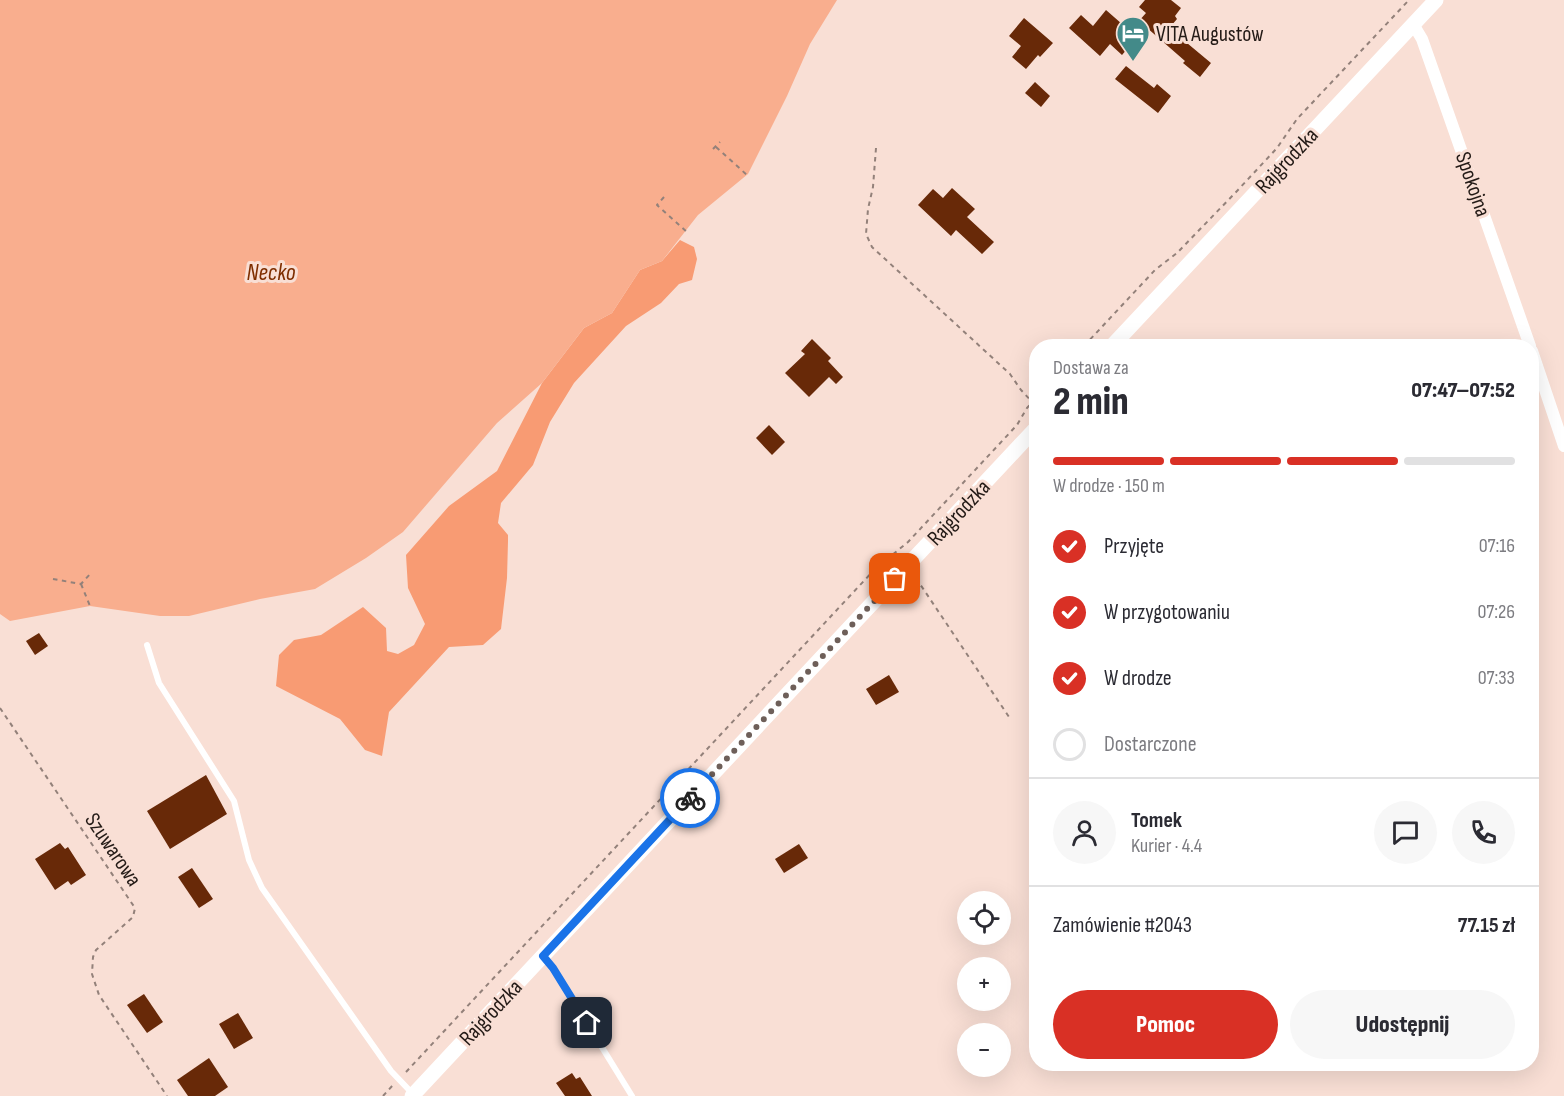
<!DOCTYPE html>
<html lang="pl">
<meta charset="utf-8">
<style>
:root{--surface:#fff;--page:#f7f7f7;--text:#2b2b33;--muted:#7c7c81;--line:#e1e1e2;--accent:#d93025}
body{margin:0;font-family:"Sofia Sans Condensed",sans-serif;background:var(--page);color:var(--text);height:100vh;display:flex;flex-direction:column;font-size:22px;white-space:nowrap}
*{box-sizing:border-box;margin:0}
p{font-size:20px;color:var(--muted)}
.icon{flex:none;width:33px;height:33px;fill:none;stroke:currentColor;stroke-width:2;stroke-linecap:round;stroke-linejoin:round}
.map{position:relative;flex:1;overflow:hidden}
.panel{position:absolute;left:1029px;top:339px;width:510px;height:732px;display:flex;flex-direction:column;background:var(--surface);border-radius:24px;box-shadow:0 6px 24px #0002}
.panel>*{flex:none}
.fabs{position:absolute;left:957px;top:891px;display:grid;gap:12px}
.fabs a{display:grid;place-items:center;width:54px;height:54px;border-radius:50%;background:var(--surface);box-shadow:0 6px 24px #0002;font-size:30px}
.pin{position:absolute;display:grid;place-items:center;width:51px;height:51px;color:#fff;margin:-26px;border-radius:12px;box-shadow:0 3px 9px #0006}
.courier{position:absolute;display:grid;place-items:center;width:60px;height:60px;margin:-30px;border:4px solid #1a73e8;border-radius:50%;background:#fff;color:#222;box-shadow:0 2px 8px #0007}
.summary em{font-style:normal;font-weight:800}
.summary div{display:flex;flex-direction:column-reverse}
.summary{display:flex;align-items:center;justify-content:space-between;height:102px;padding:0 24px}
h1{font-size:39px;font-weight:800;line-height:45px}
.bar{display:grid;grid-template-columns:repeat(4,1fr);gap:9px 6px;align-content:center;height:72px;padding:0 24px}
.bar i{height:8px;border-radius:4px;background:var(--line)}
.bar .selected{background:var(--accent)}
.bar p{grid-column:span 4}
.line{display:flex;align-items:center;gap:15px;padding:0 24px;border-top:2px solid var(--line)}
.line div{flex:1}
.round{display:grid;place-items:center;flex:none;width:63px;height:63px;border-radius:32px;background:var(--page)}
ol{padding:0 24px;list-style:none}
li{display:flex;align-items:center;gap:18px;height:66px}
li p{margin-inline-start:auto}
li .icon{padding:6px;border-radius:50%;background:var(--accent);color:#fff;stroke-width:4}
li:last-child{color:var(--muted)}
li i{width:33px;height:33px;border:3px solid var(--line);border-radius:50%}
.cta{display:flex;gap:12px;margin-top:auto;padding:12px 24px}
.cta a{flex:1;height:69px;border-radius:36px;background:var(--accent);color:#fff;font-size:24px;font-weight:800;line-height:69px;text-align:center}
.cta a+a{background:var(--page);color:var(--text)}
.map>svg:first-child{display:block}
.forest{fill:#f89b73}
.water{fill:#f9ae8e}
.building{fill:#682908}
.lines{fill:none;stroke-linecap:round;stroke-linejoin:round}
.path{stroke:#93817a;stroke-width:2;stroke-dasharray:4.5 4.5;stroke-linecap:butt}
.service{stroke:#fff;stroke-width:6}
.minor{stroke:#fff;stroke-width:12}
.tertiary{stroke:#fff;stroke-width:15}
.done{stroke:#6e5f59;stroke-width:6;stroke-dasharray:0 10.8}
.route{stroke:#1a73e8;stroke-width:8}
.labels{text-anchor:middle;stroke-width:6;stroke-linejoin:round;paint-order:stroke}
.poi-label{font-size:22px;fill:#231a16;stroke:#f9dfd5;text-anchor:start}
.street-label{font-size:22px;fill:#231a16;stroke:#f9dfd5}
.water-label{font-size:24px;font-style:italic;fill:#7f2e00;stroke:#f9dfd5}
</style>
<div class="map">
<svg width="1564" height="1096" viewBox="0 0 1564 1096">
<rect width="100%" height="100%" fill="#f9dfd5"/>
<path class="forest" d="M680 240 694 247 697 259 692 280 679 284 661 303 626 326 574 383 550 422 533 465 501 503 498 523 508 535V541L507 578 501 629 483 645 449 647 389 712 382 756 365 750 340 719 276 686 279 655 294 640 321 635 363 607 386 628 387 651 398 654 414 645 425 624 408 588 406 555 449 506 497 471 542 383 584 328 612 313 640 270 662 261Z"/>
<path class="water" d="M0 0H837L810 44 787 96 748 174 698 215 662 261 640 270 612 313 584 328 542 383 497 423 403 532 366 558 315 589 260 599 189 616H160L90 606 10 621 0 614Z"/>
<g class="building">
<path d="M1145 0H1171L1181 8 1175 16 1177 19 1171 26 1183 36 1181 38 1211 63 1200 77 1183 63 1185 61 1146 27 1122 55 1110 44 1100 56 1069 28 1081 15 1093 26 1106 10 1130 31 1146 13 1139 7Z"/>
<path d="M1024 18 1053 43 1040 57 1038 55 1026 69 1012 57 1021 46 1009 36Z"/>
<path d="M1126 66 1154 88 1157 84 1171 96 1158 113 1115 79Z"/>
<path d="M1035 82 1050 96 1041 107 1025 93Z"/>
<path d="M952 188 975 209 967 217 994 242 982 254 956 230 951 236 918 205 933 189 943 198Z"/>
<path d="M812 339 831 358 828 361 843 377 836 384 829 377 809 397 785 373 805 354 801 351Z"/>
<path d="M769 425 785 442 772 455 756 438Z"/>
<path d="M39 633 48 646 35 655 26 641Z"/>
<path d="M889 675 899 692 876 705 866 689Z"/>
<path d="M206 775 227 814 170 849 147 811Z"/>
<path d="M60 843 65 849 68 847 86 875 71 885 68 881 55 890 35 859Z"/>
<path d="M799 844 808 858 784 873 775 859Z"/>
<path d="M192 868 213 899 199 908 178 877Z"/>
<path d="M144 994 163 1022 147 1033 127 1005Z"/>
<path d="M238 1013 253 1038 234 1049 219 1024Z"/>
<path d="M209 1058 228 1087 215 1096H188L177 1080Z"/>
<path d="M572 1073 576 1079 580 1077 592 1096H565L556 1083Z"/>
</g>
<g class="lines">
<g class="path">
<path d="M716 147 747 175"/>
<path d="M876 148 873 187 868 209 866 234 872 247 1010 374 1021 390 1036 406"/>
<path d="M713 149 720 142"/>
<path d="M664 197 657 205 688 233"/>
<path d="M1084 346 1155 270 1177 253 1237 191 1277 148 1297 119 1409 0"/>
<path d="M53 579 81 584 91 573"/>
<path d="M915 579 922 587 1009 717"/>
<path d="M81 584 90 606"/>
<path d="M0 708 135 908 133 917 96 950 93 957 92 974 99 995 167 1096"/>
<path d="M406 1072 875 569 908 542 1017 425 1027 408 1036 398"/>
<path d="M383 1096 393 1085"/>
</g>
<g class="service">
<path d="M147 645 159 683 234 801 249 860 262 888 391 1071 413 1094"/>
<path d="M543 957 553 968 632 1096"/>
</g>
<g class="minor">
<path d="M1413 24 1422 39 1530 346"/>
<path d="M1532 351 1564 446"/>
</g>
<g class="tertiary">
<path d="M1112 346 1436 0"/>
<path d="M412 1096 1036 428"/>
</g>
</g>
<g class="lines">
<path class="done" d="M690 798 895 579"/>
<path class="route" d="M587 1023 553 968 543 956 690 798"/>
</g>
<defs>
<symbol id="hotel-pin" viewBox="-11 -11 22 30"><path d="M0 17L-7.5 6A9.5 9.5 0 1 1 7.5 6Z" fill="#438a89" stroke="#f9dfd5"/><path d="M-6-4.5h1.5V1H6V5H4.5V3h-9V5H-6ZM-4 0a1.8 1.8 0 1 1 3.6 0ZM.5 0V-2.5h3Q6-2.5 6 0Z" fill="#fff"/></symbol>
</defs>
<g fill-rule="evenodd">
<use href="#hotel-pin" x="1114" y="14" width="38" height="52"/>
</g>
<g class="labels">
<g class="poi-label">
<text x="1156" y="41">VITA Augustów</text>
</g>
<g class="street-label">
<text transform="translate(1286 160) rotate(-47)" y="8">Rajgrodzka</text>
<text transform="translate(1474 184) rotate(71)" y="8">Spokojna</text>
<text transform="translate(958 512) rotate(-47)" y="8">Rajgrodzka</text>
<text transform="translate(114 849) rotate(56)" y="8">Szuwarowa</text>
<text transform="translate(490 1012) rotate(-47)" y="8">Rajgrodzka</text>
</g>
<g class="water-label">
<text x="271" y="280">Necko</text>
</g>
</g>
</svg>
<div class="fabs">
<a><svg class="icon" aria-label="locate" viewBox="0 0 24 24"><circle cx="12" cy="12" r="6"/><path d="M12 2v4M12 18v4M2 12h4M18 12h4"/></svg></a>
<a>+</a>
<a>−</a>
</div>
<div class="pin" style="left:895px;top:579px;background:#ea580c"><svg class="icon" aria-label="bag" viewBox="0 0 24 24"><path d="M5 8h14l-1 12H6zM9 8a3 3 0 0 1 6 0"/></svg></div>
<div class="pin" style="left:587px;top:1023px;background:#1f2937"><svg class="icon" aria-label="home" viewBox="0 0 24 24"><path d="M3 11l9-7 9 7M6 9v11h12V9"/></svg></div>
<div class="courier" style="left:690px;top:798px"><svg class="icon" aria-label="bike" viewBox="0 0 24 24"><circle cx="6" cy="16" r="4"/><circle cx="18" cy="16" r="4"/><path d="M6 16l4-8h5l3 8M10 8l3 8H6M13 5h3"/></svg></div>
<section class="panel">
<div class="summary"><div><h1>2 min</h1><p>Dostawa za</p></div><em>07:47–07:52</em></div>
<div class="bar"><i class="selected"></i><i class="selected"></i><i class="selected"></i><i></i><p>W drodze · 150 m</p></div>
<ol>
<li><svg class="icon" aria-label="check" viewBox="0 0 24 24"><path d="M5 12l5 5 9-10"/></svg>Przyjęte<p>07:16</p></li>
<li><svg class="icon" aria-label="check" viewBox="0 0 24 24"><path d="M5 12l5 5 9-10"/></svg>W przygotowaniu<p>07:26</p></li>
<li><svg class="icon" aria-label="check" viewBox="0 0 24 24"><path d="M5 12l5 5 9-10"/></svg>W drodze<p>07:33</p></li>
<li><i></i>Dostarczone</li>
</ol>
<div class="line" style="height:108px"><a class="round"><svg class="icon" aria-label="person" viewBox="0 0 24 24"><circle cx="12" cy="8" r="4"/><path d="M4 21q1-7 8-7t8 7"/></svg></a><div><b>Tomek</b><p>Kurier · 4.4</p></div><a class="round"><svg class="icon" aria-label="chat" viewBox="0 0 24 24"><path d="M4 5h16v11H9l-5 4z"/></svg></a><a class="round"><svg class="icon" aria-label="phone" viewBox="0 0 24 24"><path d="M5 4h4l2 5-3 2q2 4 5 5l2-3 5 2v4C11 20 4 13 5 4z"/></svg></a></div>
<div class="line" style="height:78px"><div>Zamówienie #2043</div><b>77.15 zł</b></div>
<div class="cta"><a>Pomoc</a><a>Udostępnij</a></div>
</section>
</div>
